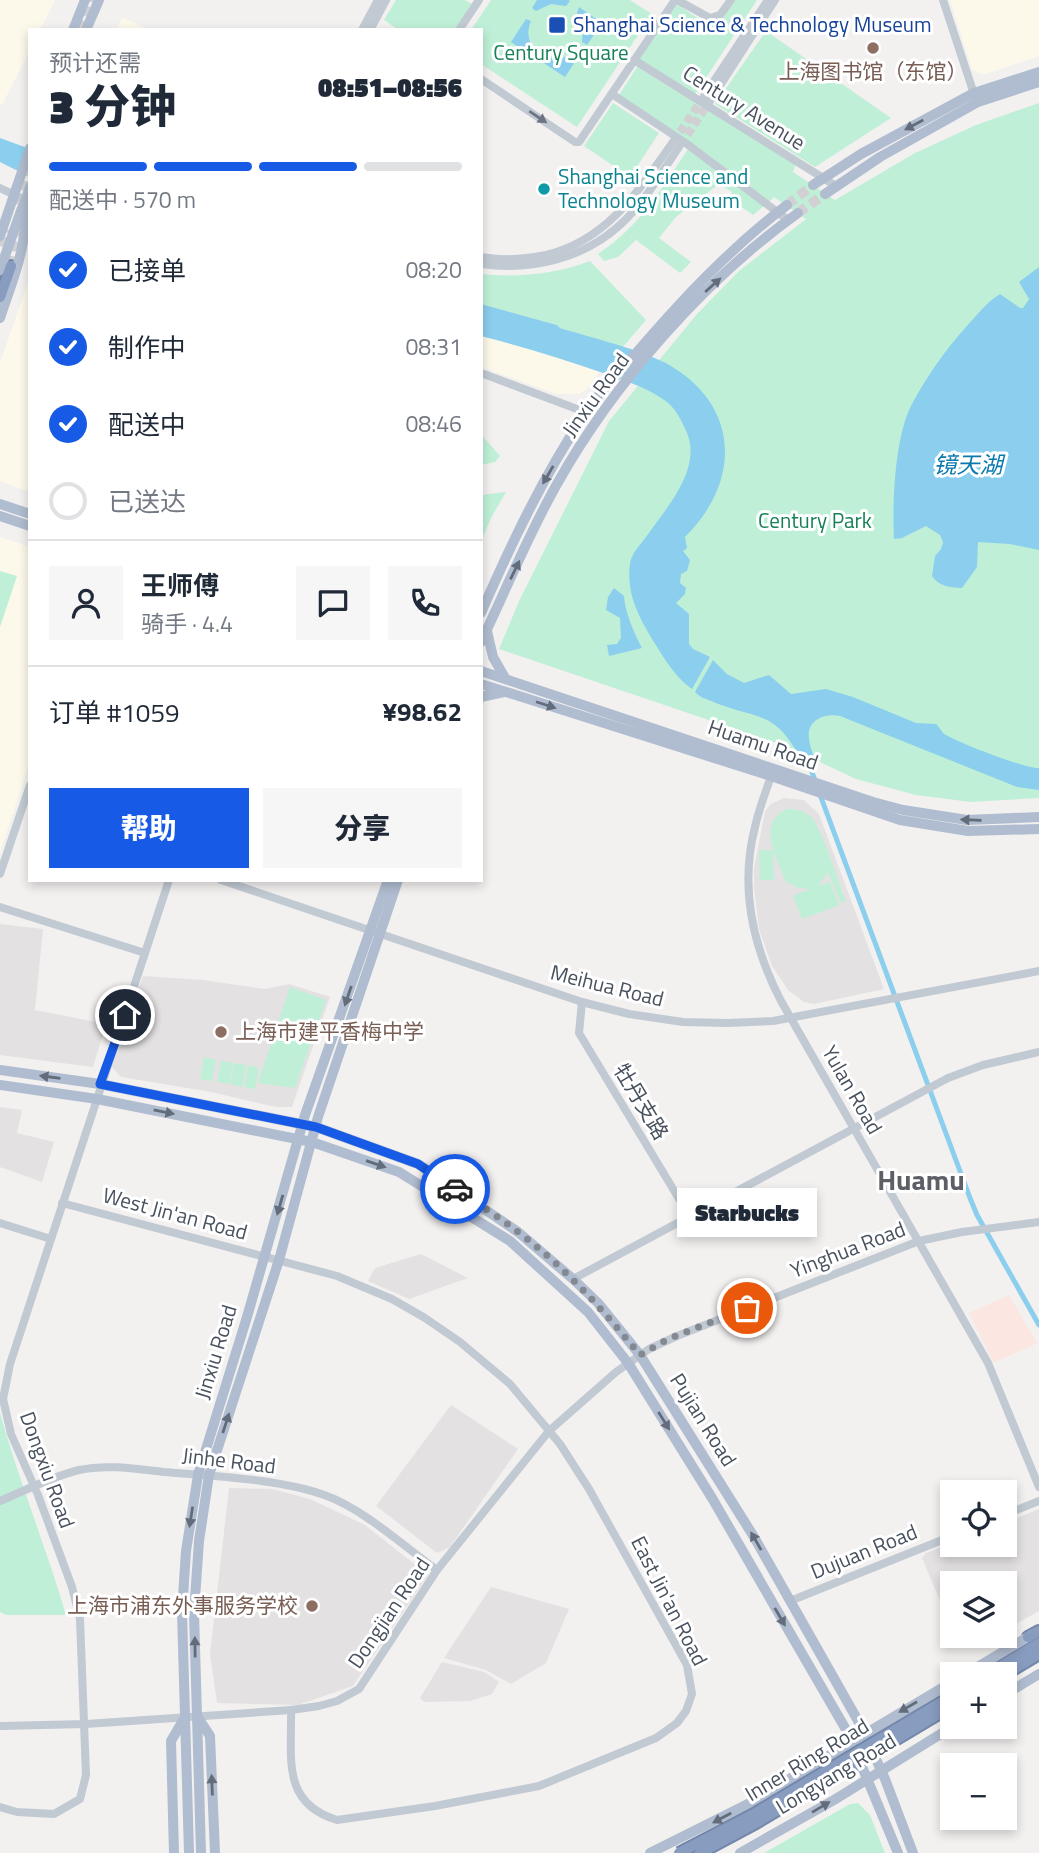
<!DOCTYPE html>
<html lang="zh">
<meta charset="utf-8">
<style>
:root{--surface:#fff;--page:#f6f6f7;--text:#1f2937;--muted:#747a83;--line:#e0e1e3;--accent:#175ae5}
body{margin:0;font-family:"Titillium Web","Noto Sans SC",sans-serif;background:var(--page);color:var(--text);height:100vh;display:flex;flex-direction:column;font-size:26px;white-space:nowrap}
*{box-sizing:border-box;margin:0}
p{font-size:23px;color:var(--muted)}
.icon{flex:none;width:38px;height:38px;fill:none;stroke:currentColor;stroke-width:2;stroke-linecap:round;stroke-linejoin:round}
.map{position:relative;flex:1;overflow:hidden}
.details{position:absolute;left:28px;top:28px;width:455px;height:854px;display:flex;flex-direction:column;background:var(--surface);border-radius:0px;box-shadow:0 4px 10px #0003}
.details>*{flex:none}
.tools{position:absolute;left:940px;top:1480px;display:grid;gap:14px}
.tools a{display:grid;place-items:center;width:77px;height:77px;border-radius:0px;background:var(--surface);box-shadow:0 4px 10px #0003;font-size:35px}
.pin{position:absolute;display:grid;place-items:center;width:60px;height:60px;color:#fff;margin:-30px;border:4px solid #fff;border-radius:50%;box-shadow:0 2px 7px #0007}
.courier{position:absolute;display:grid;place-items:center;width:70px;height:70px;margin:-35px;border:5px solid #175ae5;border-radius:50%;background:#fff;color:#222;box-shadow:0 2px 9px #0007}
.bubble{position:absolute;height:49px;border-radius:0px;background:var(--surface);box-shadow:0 4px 10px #0003;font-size:23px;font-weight:800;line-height:49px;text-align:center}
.overview em{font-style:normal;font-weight:800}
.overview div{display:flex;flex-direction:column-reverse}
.overview{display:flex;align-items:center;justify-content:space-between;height:119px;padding:0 21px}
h1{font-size:46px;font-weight:800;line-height:52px}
.bar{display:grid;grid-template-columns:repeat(4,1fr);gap:10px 7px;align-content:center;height:84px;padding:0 21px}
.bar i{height:9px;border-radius:5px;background:var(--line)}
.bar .on{background:var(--accent)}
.bar p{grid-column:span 4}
.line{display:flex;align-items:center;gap:18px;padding:0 21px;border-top:2px solid var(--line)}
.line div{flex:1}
.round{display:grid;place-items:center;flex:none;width:74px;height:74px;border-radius:0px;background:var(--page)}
ol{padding:0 21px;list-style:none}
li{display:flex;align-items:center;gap:21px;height:77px}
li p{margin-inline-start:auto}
li .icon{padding:7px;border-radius:50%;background:var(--accent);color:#fff;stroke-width:4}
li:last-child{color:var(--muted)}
li i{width:38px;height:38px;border:4px solid var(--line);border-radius:50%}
.action{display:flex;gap:14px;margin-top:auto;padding:14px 21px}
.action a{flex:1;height:80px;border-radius:0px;background:var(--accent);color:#fff;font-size:28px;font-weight:800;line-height:80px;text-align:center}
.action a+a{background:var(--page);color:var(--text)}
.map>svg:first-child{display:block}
.commercial{fill:#fcf9ea}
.education{fill:#e4e1e2}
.medical{fill:#fbe6e1}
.green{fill:#bff0d7}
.water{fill:#8bceed}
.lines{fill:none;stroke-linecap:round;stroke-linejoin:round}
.canal{stroke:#8bceed;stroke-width:5}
.minor-tunnel{stroke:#d1d0d3;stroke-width:8;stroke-dasharray:8 4;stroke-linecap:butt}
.major-tunnel{stroke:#d1d0d3;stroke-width:10;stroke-dasharray:10 5;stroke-linecap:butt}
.highway-tunnel{stroke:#d1d0d3;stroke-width:10;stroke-dasharray:10 5;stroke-linecap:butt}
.highway-casing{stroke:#7387ab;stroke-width:14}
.minor{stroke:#c1c9d2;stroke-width:8}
.major{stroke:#b0bccf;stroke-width:10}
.highway{stroke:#889cbf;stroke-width:10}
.highway-bridge-casing{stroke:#7387ab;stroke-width:14;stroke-linecap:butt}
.major-bridge{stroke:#b0bccf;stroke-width:10}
.highway-bridge{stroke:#889cbf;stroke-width:10}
.oneway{fill:#6c7581}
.oneway2{fill:#626c7a}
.done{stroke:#848991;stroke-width:7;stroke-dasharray:0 12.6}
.route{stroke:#175ae5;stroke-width:9}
.transit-dot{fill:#1a4fb4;stroke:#fff;stroke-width:2.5}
.education-dot{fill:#8d6e63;stroke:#fff;stroke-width:2.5}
.culture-dot{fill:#0f9aa8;stroke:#fff;stroke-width:2.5}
.labels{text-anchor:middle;stroke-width:6;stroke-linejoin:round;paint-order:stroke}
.transit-label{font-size:21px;fill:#164399;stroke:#fff;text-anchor:start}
.park-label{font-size:21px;fill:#168158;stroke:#fff}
.education-label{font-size:21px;fill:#785e54;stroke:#fff}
.street-label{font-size:21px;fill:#48515e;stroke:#fff}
.culture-label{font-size:21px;fill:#0d838f;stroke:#fff;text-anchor:start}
.water-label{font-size:23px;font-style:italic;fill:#0b79ae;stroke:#fff}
.district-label{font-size:28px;font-weight:bold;fill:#5c5f65;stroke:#fff}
</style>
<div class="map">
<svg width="1039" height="1853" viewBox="0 0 1039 1853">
<rect width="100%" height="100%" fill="#f3f0f0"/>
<g class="commercial">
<path d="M0 0H55L40 30H30V50L2 105 0 104Z"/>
<path d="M950 0H1039V56L985 74 978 73 972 69Z"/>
<path d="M122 17 149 30H117Z"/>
<path d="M30 276V492L0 481V363Z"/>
<path d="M481 336 516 345 600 372 586 390 579 394H557L481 367Z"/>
<path d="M0 537 30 547V762L0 852Z"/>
</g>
<g class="education">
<path d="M784 798 804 800 819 814 884 989 814 1004 804 1002 788 990 772 966 759 929 754 888V868L765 811 771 804Z"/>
<path d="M0 924 43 929 35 1010 106 1024 93 1067 0 1055Z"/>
<path d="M143 976 203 980 265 989 289 984 330 997 292 1107H276L211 1092 121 1077 112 1067Z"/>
<path d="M0 1107 22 1110 17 1133 54 1142 42 1182 0 1167Z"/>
<path d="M421 1254 468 1278 409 1299 368 1281 375 1268Z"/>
<path d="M451 1405 518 1449 450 1547 437 1553 376 1506Z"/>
<path d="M229 1488 272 1489 310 1499 365 1525 428 1575 353 1686 298 1705 217 1703 210 1654Z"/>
<path d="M1039 1509V1611L1014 1625 1005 1602 1004 1584H997L995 1579 985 1584H952V1598L941 1603 922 1558 926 1553 952 1543V1545H1004L1005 1523Z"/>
<path d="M491 1587 569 1609 546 1663 511 1684 486 1670 444 1658Z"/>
<path d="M442 1662 484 1672 499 1682 492 1694 470 1701 424 1702 420 1698Z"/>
</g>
<path class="medical" d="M1009 1295 1037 1343 994 1363 969 1313Z"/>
<g class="green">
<path d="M396 0H465L472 4 455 30H399L384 20Z"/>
<path d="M491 0H630L652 14 577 127 481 64V30H471Z"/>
<path d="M734 0H757L694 96 639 60 677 4C706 23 711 34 734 0Z"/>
<path d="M766 31 891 118 815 167 715 104Z"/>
<path d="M637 67 796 164 793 172 835 200 915 153 976 125 1039 103V798L971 802 916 795 856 779 788 747 499 649 519 601 609 421 697 314 739 271 806 219 774 197 769 202 699 148 619 95Z"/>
<path d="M613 103 659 133 630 177 584 146Z"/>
<path d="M688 149 764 206 753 215 729 198 732 192 719 184 676 217 659 238 691 262 680 273 636 240 618 257 604 261 598 254C642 224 659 192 688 149Z"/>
<path d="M590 261 646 320 622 348 560 328 557 325 481 304V274C518 278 555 274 590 261Z"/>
<path d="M481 434 500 456 495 462 481 465Z"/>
<path d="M506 492 491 518 481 542V495Z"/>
<path d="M0 571 17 576 0 627Z"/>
<path d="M787 809C797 809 805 811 812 818 822 829 839 884 846 901L841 903 828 872 818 886 830 882 839 905 802 919 793 896 810 889 798 888 786 882C777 858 755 823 787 809Z"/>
<path d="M759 850H773L774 880H760Z"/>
<path d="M290 987 326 1000 295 1088 258 1083Z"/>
<path d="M204 1057 216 1060 212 1081 200 1079Z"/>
<path d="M221 1061 233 1063 229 1084 217 1082Z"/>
<path d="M234 1063 246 1065 242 1087 230 1084Z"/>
<path d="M248 1065 259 1068 255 1089 244 1087Z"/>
<path d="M0 1413C19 1481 46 1547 66 1615H6L0 1612Z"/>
<path d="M858 1803 870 1815 885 1853H764L850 1804Z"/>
</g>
<g class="water">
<path d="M537 0H568L570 1 566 6 551 4 536 11 532 8Z"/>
<path d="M579 7 602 23 587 45 582 42 583 27 577 13Z"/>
<path d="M526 19 531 21C526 32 528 43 537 52L533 57 511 42Z"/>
<path d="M575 51 580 54 565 77 542 62 545 57 561 59Z"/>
<path d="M0 138 30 149V177L0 162Z"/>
<path d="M1039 267V550L1010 544 978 542 977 567 962 588C949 587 940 587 932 576L935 556 941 549 943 542 940 535 926 526 902 538 894 539C892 504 895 437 911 406 925 379 945 350 966 327 977 315 987 302 1000 294L1020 308H1023L1029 299 1019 282Z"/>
<path d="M481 304 557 325 560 328C592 338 644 350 671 366 741 408 740 483 685 537L687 548 683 551 690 560 687 571 681 574 680 583 686 588 685 594 676 603 689 614V644L693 649 710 657 692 689C674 676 664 658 652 639 638 615 626 593 630 564 631 554 640 545 646 537 666 508 702 470 687 433 682 422 677 410 667 402 650 389 629 382 609 375 567 360 524 347 481 336Z"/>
<path d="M614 588 624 596C625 612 634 633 642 648L609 656 607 645 617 644 621 638 620 618 606 610 608 597Z"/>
<path d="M713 660 727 674 744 683 769 675 791 694 826 689 853 697 916 723 936 724C939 727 941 730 943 733 953 741 1026 769 1039 768V790L1017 787 840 716C825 713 806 720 809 739 810 748 815 758 817 767L802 762C775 707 756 721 709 700 703 698 700 697 695 692Z"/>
</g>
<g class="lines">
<g class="canal">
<path d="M807 759 816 783"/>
<path d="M819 792 970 1198 977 1215 1039 1325"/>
</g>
<g class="minor-tunnel">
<path d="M673 142 703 98"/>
<path d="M681 145 710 101"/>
</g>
<g class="major-tunnel">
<path d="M787 205 813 185"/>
<path d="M798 213 825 194"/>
</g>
<g class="highway-tunnel">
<path d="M80 30 93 0"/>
<path d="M19 205 30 171"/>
<path d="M0 246 6 229"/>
<path d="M11 266 16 232"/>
</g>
<defs>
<g id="highway">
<path d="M0 297 11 266"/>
<path d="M1028 1637 1039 1631"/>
<path d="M987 1675 1039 1643"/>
<path d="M1004 1675 1039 1654"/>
</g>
</defs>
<use href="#highway" class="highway-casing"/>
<g class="minor">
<path d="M677 0 710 18 720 15 731 0"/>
<path d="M943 0 975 97"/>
<path d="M362 30 378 0"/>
<path d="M370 30 386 0"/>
<path d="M459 30 479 0"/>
<path d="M634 60 836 186"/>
<path d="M481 79 575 142H579L675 0"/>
<path d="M612 94 687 144 788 220"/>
<path d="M704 96 768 0"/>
<path d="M710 101 775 0"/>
<path d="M0 188 30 202"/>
<path d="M481 257C502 261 525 259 546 255 608 240 638 191 673 142"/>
<path d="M481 264C532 271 583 259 621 224 644 203 661 173 679 147"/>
<path d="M481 373 585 412"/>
<path d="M773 770C767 789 759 808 755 827 739 889 753 947 781 1001L988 1363 1039 1487"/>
<path d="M0 874 30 785"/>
<path d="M221 880 582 1002 629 1014 683 1022 727 1023 773 1021 1039 971"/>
<path d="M0 907 145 953"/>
<path d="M582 1002 579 1033 690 1217"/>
<path d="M62 1203 337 1276 392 1299 425 1318 460 1342 510 1384 560 1444 589 1489 687 1665 692 1694 686 1711 677 1723 656 1738 539 1786 435 1806 337 1820C281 1803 292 1758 291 1710"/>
<path d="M0 1223 51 1239"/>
<path d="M573 1279 948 1078 983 1065 1039 1052"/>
<path d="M0 1501C26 1490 51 1477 79 1470 107 1464 136 1469 164 1472 212 1476 283 1479 327 1496 363 1509 405 1547 437 1570"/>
<path d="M1004 1515 1039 1501"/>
<path d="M790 1601 952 1536"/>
<path d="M0 1726 86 1724 291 1710 319 1706 337 1701 359 1689 437 1570 549 1431 616 1372 649 1349 677 1336 919 1241 962 1232 1039 1222"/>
<path d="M0 1807 17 1812 54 1814 80 1799 86 1775 80 1619 72 1587 38 1495 11 1434 3 1399 10 1364 169 880"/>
</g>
<g class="major">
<path d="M73 30 85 0"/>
<path d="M86 30 99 0"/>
<path d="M813 185 861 154 974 93 1039 72"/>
<path d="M825 194 880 157 978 102 1039 82"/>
<path d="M0 236 12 201"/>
<path d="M0 270 22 208"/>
<path d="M0 318C10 287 31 239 23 207"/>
<path d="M0 504 30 514"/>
<path d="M0 516 30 526"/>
<path d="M481 613C511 544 543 477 584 415 597 394 616 376 632 358 680 302 728 250 787 205"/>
<path d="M487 631 493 657 505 678"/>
<path d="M481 642C506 590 528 535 557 484 613 384 704 280 798 213"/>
<path d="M481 671 873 802 903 810 967 820 1039 817"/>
<path d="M481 684 771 776 900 820 968 831 1039 829"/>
<path d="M481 697 504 692"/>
<path d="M0 1070 100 1084 316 1127 418 1164 518 1232 573 1279 598 1303 640 1355 754 1537 861 1726 885 1779 913 1853"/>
<path d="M0 1085 97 1099 312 1142 399 1172 510 1241 588 1312 628 1363 712 1498 848 1733 898 1853"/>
<path d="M964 1675 1033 1634"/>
<path d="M1004 1695 1039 1674"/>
<path d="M197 1716 210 1736 215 1853"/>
<path d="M174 1853 171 1741 185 1717"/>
<path d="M189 1853 182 1612 186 1551 198 1475 247 1317 305 1115 388 880"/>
<path d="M201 1853 194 1613 199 1541 209 1475 279 1260 318 1117 398 880"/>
<path d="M650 1853 746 1805 952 1682"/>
<path d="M740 1853 834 1800 952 1727"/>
</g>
<use href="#highway" class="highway"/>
<defs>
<g id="highway-bridge">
<path d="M679 1853 752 1815 952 1696"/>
<path d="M700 1853 756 1823 952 1706"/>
</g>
</defs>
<use href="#highway-bridge" class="highway-bridge-casing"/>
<g class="major-bridge">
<path d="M12 201 30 148"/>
<path d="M23 207 30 187"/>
</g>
<use href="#highway-bridge" class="highway-bridge"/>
</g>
<defs><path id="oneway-solid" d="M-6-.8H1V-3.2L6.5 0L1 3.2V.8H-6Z" transform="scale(1.75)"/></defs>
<use class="oneway" href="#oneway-solid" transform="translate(538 117) rotate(34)"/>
<g class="oneway2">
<use href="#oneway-solid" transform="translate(914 125) rotate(152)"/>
<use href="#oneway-solid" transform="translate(713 285) rotate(-42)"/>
<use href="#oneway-solid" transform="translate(548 475) rotate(120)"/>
<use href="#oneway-solid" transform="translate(515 570) rotate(-64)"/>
<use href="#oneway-solid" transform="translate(546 705) rotate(18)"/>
<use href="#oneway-solid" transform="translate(971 820) rotate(-178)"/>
<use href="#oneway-solid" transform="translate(348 996) rotate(109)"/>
<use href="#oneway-solid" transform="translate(50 1077) rotate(-172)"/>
<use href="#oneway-solid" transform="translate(164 1112) rotate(11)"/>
<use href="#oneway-solid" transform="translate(376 1164) rotate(19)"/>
<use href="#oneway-solid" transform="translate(280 1205) rotate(106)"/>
<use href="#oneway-solid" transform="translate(664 1421) rotate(58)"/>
<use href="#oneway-solid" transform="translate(226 1423) rotate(-72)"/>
<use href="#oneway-solid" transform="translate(191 1517) rotate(99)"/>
<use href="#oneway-solid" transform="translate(756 1541) rotate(-120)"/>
<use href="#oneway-solid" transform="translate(780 1617) rotate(60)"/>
<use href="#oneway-solid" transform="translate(195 1647) rotate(-91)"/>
<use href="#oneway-solid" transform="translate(908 1707) rotate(150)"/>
<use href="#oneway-solid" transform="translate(212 1785) rotate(-92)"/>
<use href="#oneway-solid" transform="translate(821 1807) rotate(-31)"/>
<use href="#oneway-solid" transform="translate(722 1818) rotate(152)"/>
</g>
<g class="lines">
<path class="done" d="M455 1189C476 1203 498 1216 518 1232 565 1267 603 1310 640 1355L668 1339 747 1308"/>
<path class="route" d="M125 1015 100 1084 316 1127 418 1164 455 1189"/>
</g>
<rect class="transit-dot" x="548" y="16" width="18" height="18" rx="3.5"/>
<g class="education-dot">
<circle cx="873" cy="48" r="7"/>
<circle cx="221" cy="1032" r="7"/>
<circle cx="312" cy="1606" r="7"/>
</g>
<circle class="culture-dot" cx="544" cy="189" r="7"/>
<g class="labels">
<g class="transit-label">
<text x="573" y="32">Shanghai Science &amp; Technology Museum</text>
</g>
<g class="park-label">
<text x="561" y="60">Century Square</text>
<text x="815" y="528">Century Park</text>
</g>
<g class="education-label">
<text x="873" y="79">上海图书馆（东馆）</text>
<text x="235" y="1039" text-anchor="start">上海市建平香梅中学</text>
<text x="298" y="1613" text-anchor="end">上海市浦东外事服务学校</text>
</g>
<g class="street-label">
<text transform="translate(744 108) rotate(32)" y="7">Century Avenue</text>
<text transform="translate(596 395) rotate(-54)" y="7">Jinxiu Road</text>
<text transform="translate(763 745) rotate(19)" y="7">Huamu Road</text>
<text transform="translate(607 986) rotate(14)" y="7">Meihua Road</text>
<text transform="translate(852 1090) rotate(60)" y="7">Yulan Road</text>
<text transform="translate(641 1102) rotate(59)" y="7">牡丹支路</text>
<text transform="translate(175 1214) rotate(15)" y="7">West Jin'an Road</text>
<text transform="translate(848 1250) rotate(-21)" y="7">Yinghua Road</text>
<text transform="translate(216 1352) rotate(-73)" y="7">Jinxiu Road</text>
<text transform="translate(703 1420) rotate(58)" y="7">Pujian Road</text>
<text transform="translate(229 1461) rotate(7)" y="7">Jinhe Road</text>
<text transform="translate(47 1470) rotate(70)" y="7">Dongxiu Road</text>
<text transform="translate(864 1552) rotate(-22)" y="7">Dujuan Road</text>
<text transform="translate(669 1601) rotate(63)" y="7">East Jin'an Road</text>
<text transform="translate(389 1613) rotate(-56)" y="7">Dongjian Road</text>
<text transform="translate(807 1760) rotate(-31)" y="7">Inner Ring Road</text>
<text transform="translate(836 1774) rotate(-31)" y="7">Longyang Road</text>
</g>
<g class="culture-label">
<text x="558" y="184">Shanghai Science and<tspan x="558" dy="24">Technology Museum</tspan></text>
</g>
<g class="water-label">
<text x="968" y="473">镜天湖</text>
</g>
<g class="district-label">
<text x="921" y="1190">Huamu</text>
</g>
</g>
</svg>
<div class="tools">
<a><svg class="icon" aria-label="locate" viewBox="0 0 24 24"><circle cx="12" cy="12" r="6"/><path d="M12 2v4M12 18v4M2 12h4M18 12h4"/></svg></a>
<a><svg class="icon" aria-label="layers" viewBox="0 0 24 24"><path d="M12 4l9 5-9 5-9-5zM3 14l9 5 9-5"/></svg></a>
<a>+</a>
<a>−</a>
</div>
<div class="pin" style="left:747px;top:1308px;background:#ea580c"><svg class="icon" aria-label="bag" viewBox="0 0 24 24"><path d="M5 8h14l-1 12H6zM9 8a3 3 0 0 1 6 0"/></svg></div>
<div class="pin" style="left:125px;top:1015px;background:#1f2937"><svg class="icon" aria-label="home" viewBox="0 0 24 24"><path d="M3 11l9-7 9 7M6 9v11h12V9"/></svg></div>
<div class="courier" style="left:455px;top:1189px"><svg class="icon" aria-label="car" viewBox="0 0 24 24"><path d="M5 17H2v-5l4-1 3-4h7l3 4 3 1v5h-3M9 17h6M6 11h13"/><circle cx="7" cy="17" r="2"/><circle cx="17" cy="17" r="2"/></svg></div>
<div class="bubble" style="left:677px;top:1188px;width:140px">Starbucks</div>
<section class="details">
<div class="overview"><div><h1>3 分钟</h1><p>预计还需</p></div><em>08:51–08:56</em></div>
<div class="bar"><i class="on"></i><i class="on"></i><i class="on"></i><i></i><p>配送中 · 570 m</p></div>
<ol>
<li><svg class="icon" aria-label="check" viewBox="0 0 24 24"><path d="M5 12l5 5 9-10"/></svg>已接单<p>08:20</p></li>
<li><svg class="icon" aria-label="check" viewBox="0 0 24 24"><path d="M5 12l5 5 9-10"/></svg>制作中<p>08:31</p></li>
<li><svg class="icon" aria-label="check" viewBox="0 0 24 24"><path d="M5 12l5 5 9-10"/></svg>配送中<p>08:46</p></li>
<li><i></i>已送达</li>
</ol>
<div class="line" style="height:126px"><a class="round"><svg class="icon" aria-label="person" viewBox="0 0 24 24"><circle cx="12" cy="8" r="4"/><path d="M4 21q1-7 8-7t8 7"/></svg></a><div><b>王师傅</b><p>骑手 · 4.4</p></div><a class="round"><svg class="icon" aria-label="chat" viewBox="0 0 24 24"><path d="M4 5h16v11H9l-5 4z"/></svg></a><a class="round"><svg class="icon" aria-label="phone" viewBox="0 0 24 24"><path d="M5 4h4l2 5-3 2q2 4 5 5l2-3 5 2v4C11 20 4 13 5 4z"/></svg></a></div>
<div class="line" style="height:91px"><div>订单 #1059</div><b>¥98.62</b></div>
<div class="action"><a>帮助</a><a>分享</a></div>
</section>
</div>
